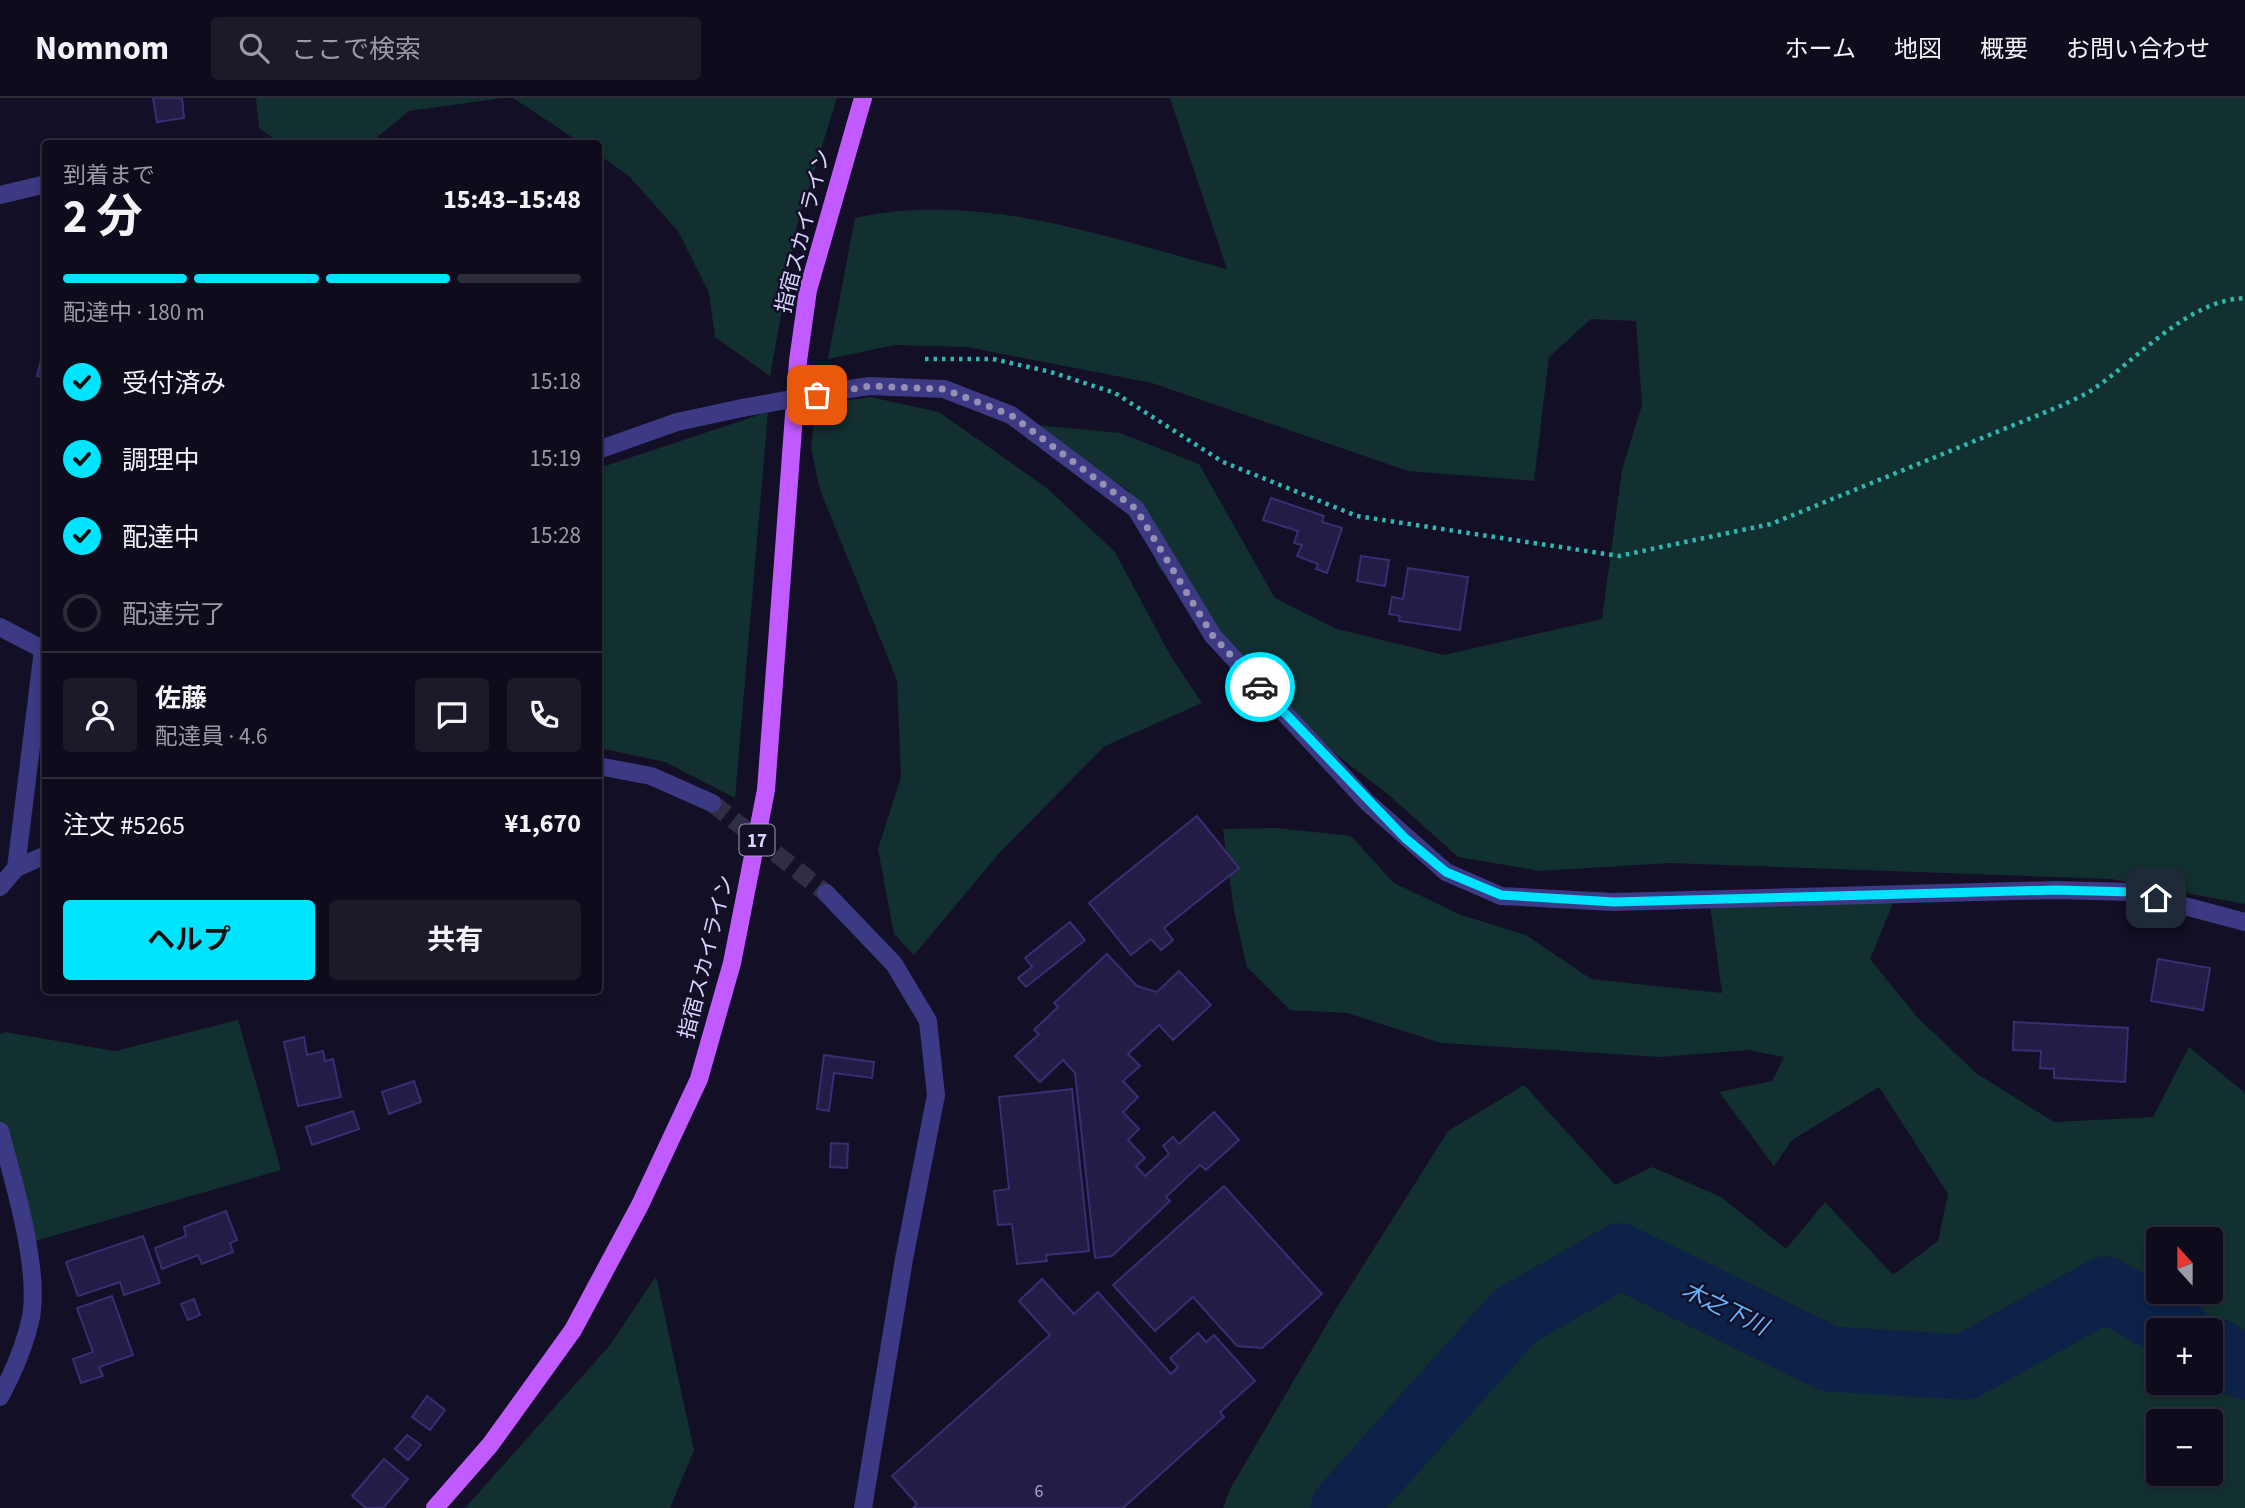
<!DOCTYPE html>
<html lang="ja">
<meta charset="utf-8">
<style>
:root{--surface:#0e0b1c;--page:#1c1929;--text:#f1f3f6;--muted:#9b9ba3;--line:#2e2b3b;--accent:#00e5ff}
body{margin:0;font-family:"Source Sans 3","Noto Sans JP",sans-serif;background:var(--page);color:var(--text);height:100vh;display:flex;flex-direction:column;font-size:26px;white-space:nowrap}
*{box-sizing:border-box;margin:0}
p{font-size:23px;color:var(--muted)}
.icon{flex:none;width:38px;height:38px;fill:none;stroke:currentColor;stroke-width:2;stroke-linecap:round;stroke-linejoin:round}
.map{position:relative;flex:1;overflow:hidden}
.details{position:absolute;left:42px;top:42px;width:560px;height:854px;display:flex;flex-direction:column;background:var(--surface);border-radius:7px;box-shadow:0 4px 10px #0003,0 0 0 2px var(--line)}
.details>*{flex:none}
.needle{width:46px;rotate:339deg}
.buttons{position:absolute;left:2146px;top:1129px;display:grid;gap:14px}
.buttons a{display:grid;place-items:center;width:77px;height:77px;border-radius:7px;background:var(--surface);box-shadow:0 4px 10px #0003,0 0 0 2px var(--line);font-size:35px}
.pin{position:absolute;display:grid;place-items:center;width:60px;height:60px;color:#fff;margin:-30px;border-radius:14px;box-shadow:0 4px 10px #0006}
.courier{position:absolute;display:grid;place-items:center;width:70px;height:70px;margin:-35px;border:5px solid #00e5ff;border-radius:50%;background:#fff;color:#222;box-shadow:0 2px 9px #0007}
.headline em{font-style:normal;font-weight:700}
.headline div{display:flex;flex-direction:column-reverse}
.headline{display:flex;align-items:center;justify-content:space-between;height:119px;padding:0 21px}
h1{font-size:46px;font-weight:700;line-height:52px}
.bar{display:grid;grid-template-columns:repeat(4,1fr);gap:10px 7px;align-content:center;height:84px;padding:0 21px}
.bar i{height:9px;border-radius:5px;background:var(--line)}
.bar .active{background:var(--accent)}
.bar p{grid-column:span 4}
.line{display:flex;align-items:center;gap:18px;padding:0 21px;border-top:2px solid var(--line)}
.line div{flex:1}
.round{display:grid;place-items:center;flex:none;width:74px;height:74px;border-radius:7px;background:var(--page)}
ol{padding:0 21px;list-style:none}
li{display:flex;align-items:center;gap:21px;height:77px}
li p{margin-inline-start:auto}
li .icon{padding:7px;border-radius:50%;background:var(--accent);color:#111;stroke-width:4}
li:last-child{color:var(--muted)}
li i{width:38px;height:38px;border:4px solid var(--line);border-radius:50%}
.primary-button{display:flex;gap:14px;margin-top:auto;padding:14px 21px}
.primary-button a{flex:1;height:80px;border-radius:7px;background:var(--accent);color:#111;font-size:28px;font-weight:700;line-height:80px;text-align:center}
.primary-button a+a{background:var(--page);color:var(--text)}
header{display:flex;align-items:center;gap:42px;box-sizing:border-box;height:98px;padding:0 35px;background:var(--surface);border-bottom:2px solid var(--line)}
header strong{font-size:33px}
nav{display:flex;gap:38px;margin-inline-start:auto;font-size:24px}
.search{width:490px;height:63px;background:var(--page);display:flex;align-items:center;gap:18px;box-sizing:border-box;padding:0 24px;border-radius:7px;color:var(--muted);font-size:26px}
.map>svg:first-child{display:block}
.green{fill:#12302f;fill-rule:evenodd}
.lines{fill:none;stroke-linecap:round;stroke-linejoin:round}
.river{stroke:#0c2248;stroke-width:65}
.building{fill:#241b47;stroke:#3b2d73;stroke-width:2}
.street-tunnel{stroke:#312d47;stroke-width:18;stroke-dasharray:18 9;stroke-linecap:butt}
.path{stroke:#2fb8b0;stroke-width:4.5;stroke-dasharray:3.5 5;stroke-linecap:butt}
.street{stroke:#3d3a85;stroke-width:18}
.primary{stroke:#c25bff;stroke-width:18}
.street-bridge{stroke:#3d3a85;stroke-width:18}
.done{stroke:#948fb3;stroke-width:7;stroke-dasharray:0 12.6}
.route{stroke:#00e5ff;stroke-width:9}
.labels{text-anchor:middle;stroke-width:5;stroke-linejoin:round;paint-order:stroke}
.number-label{font-size:18px;fill:#aca6d1}
.shield{fill:#130f26;stroke:#9e99be;stroke-width:2}
.shield-label{font-size:19px;font-weight:bold;fill:#d9d4ff}
.street-label{font-size:21px;fill:#d9d4ff;stroke:#130f26}
.water-label{font-size:23px;font-style:italic;fill:#62b6ff;stroke:#130f26}
</style>
<header>
<strong>Nomnom</strong>
<div class="search"><svg class="icon" aria-label="search" viewBox="0 0 24 24"><circle cx="10" cy="10" r="6"/><path d="M15 15l6 6"/></svg>ここで検索</div>
<nav><a>ホーム</a><a>地図</a><a>概要</a><a>お問い合わせ</a></nav>
</header>
<div class="map">
<svg width="2245" height="1410" viewBox="0 0 2245 1410">
<rect width="100%" height="100%" fill="#130f26"/>
<g class="green">
<path d="M256 0H503L409 13 370 45H280L259 30Z"/>
<path d="M513 0H837L797 128 770 278 715 239 709 195 678 133 628 77 599 57 598 46 581 45Z"/>
<path d="M1170 0H2245V806L2111 781 1670 765 1540 773 1458 759 1389 697 1309 636 1217 543 1158 468 1129 393 1026 326 1120 335 1199 366 1275 500 1337 531 1444 557 1602 521 1622 372 1642 307 1636 223 1591 221 1549 259 1534 383 1408 373 1152 285 967 249 895 247 828 261 855 120C980 92 1107 140 1227 171Z"/>
<path d="M870 299 939 314 1048 391 1115 454 1170 557 1202 605 1105 648 1000 754 914 857 894 836 878 751 901 679 897 582 820 392 811 350 816 307Z"/>
<path d="M768 314 735 700 665 664 599 650V370Z"/>
<path d="M1277 730 1351 738 1394 785 1461 817 1526 837 1591 881 1722 895 1710 807 1894 803 1870 861 1918 920 1976 975 2054 1024 2153 1019 2189 949 2245 995V1410H1223L1230 1391 1334 1214 1448 1033 1524 987 1615 1087 1652 1069 1721 1099 1786 1151 1825 1104 1893 1177 1938 1143 1948 1096 1879 989 1792 1042 1774 1068 1719 994 1772 983 1784 959 1748 952 1660 959 1441 945 1347 915 1290 912 1247 869 1234 813 1223 731ZM2158 1141H2210V1194H2158ZM2158 1232H2210V1284H2158ZM2158 1323H2210V1376H2158Z"/>
<path d="M238 922 281 1072 25 1146 0 1041V936L5 934 115 953Z"/>
<path d="M656 1178 694 1352 670 1410H465L610 1247Z"/>
</g>
<g class="lines">
<g class="river">
<path d="M2210 1250 2245 1269"/>
<path d="M1343 1410 1515 1218 1620 1158 1830 1261 1965 1269 2105 1191 2178 1232"/>
</g>
</g>
<g class="building">
<path d="M153 0H182L184 20 157 24Z"/>
<path d="M46 243V280L37 278Z"/>
<path d="M1271 400 1324 418 1322 424 1342 430 1327 475 1316 471 1318 466 1297 458 1302 447 1294 445 1298 433 1263 422Z"/>
<path d="M1361 458 1389 462 1385 488 1357 483Z"/>
<path d="M1408 470 1468 479 1460 532 1399 523 1400 518 1389 516 1392 499 1403 501Z"/>
<path d="M1197 718 1239 770 1164 830 1173 842 1161 852 1151 841 1131 857 1089 805Z"/>
<path d="M1070 824 1085 842 1026 889 1018 880 1032 869 1025 860Z"/>
<path d="M1107 856 1137 888 1157 894 1179 873 1211 907 1173 942 1159 927 1128 956 1140 968 1123 983 1138 999 1123 1014 1139 1031 1128 1042 1145 1060 1136 1068 1145 1078 1169 1056 1163 1048 1173 1039 1179 1046 1214 1014 1239 1042 1206 1072 1200 1067 1166 1099 1170 1103 1112 1158 1095 1160 1075 975 1063 962 1040 984 1015 958 1039 936 1034 932 1058 909 1054 905Z"/>
<path d="M2158 861 2210 870 2203 912 2151 903Z"/>
<path d="M2014 924 2128 930 2125 984 2054 980V971L2040 970 2041 953 2013 952Z"/>
<path d="M304 939 307 957 323 953 325 963 333 961 341 999 298 1008 284 944Z"/>
<path d="M824 957 874 964 872 980 834 975 829 1013 817 1011Z"/>
<path d="M414 983 421 1004 389 1016 382 994Z"/>
<path d="M1072 991 1089 1153 1046 1157 1047 1163 1017 1166 1012 1126 998 1127 994 1093 1009 1091 999 999Z"/>
<path d="M353 1013 359 1031 312 1047 306 1029Z"/>
<path d="M831 1045 848 1046 847 1070 830 1069Z"/>
<path d="M1224 1088 1322 1196 1262 1250 1237 1248 1193 1199 1155 1233 1113 1187Z"/>
<path d="M226 1113 237 1142 230 1145 233 1154 202 1166 198 1157 162 1171 155 1150 186 1138 184 1129Z"/>
<path d="M143 1138 160 1185 124 1197 120 1184 78 1198 66 1164Z"/>
<path d="M1042 1181 1074 1216 1098 1194 1171 1276 1178 1269 1170 1260 1198 1235 1206 1244 1214 1237 1255 1283 1220 1314 1224 1319 1123 1410H913L917 1406 892 1378 1050 1237 1019 1203Z"/>
<path d="M112 1198 133 1257 99 1269 103 1278 81 1285 73 1261 93 1254 77 1210Z"/>
<path d="M194 1201 200 1217 188 1222 181 1206Z"/>
<path d="M427 1298 445 1312 430 1332 412 1319Z"/>
<path d="M407 1337 421 1347 408 1362 395 1351Z"/>
<path d="M384 1361 408 1381 383 1410H366L352 1398Z"/>
</g>
<g class="lines">
<path class="street-tunnel" d="M712 705 826 795"/>
<path class="path" d="M925 261H993L1051 274 1115 295 1223 364 1357 418 1619 458 1771 426 2063 307C2072 302 2083 298 2092 292 2136 263 2187 202 2245 200"/>
<g class="street">
<path d="M0 97 46 86"/>
<path d="M842 292 870 288 944 291 1011 317 1136 411 1213 538 1367 704 1446 774 1501 798 1613 804 2056 792 2132 794 2245 824"/>
<path d="M598 352 677 324 742 310"/>
<path d="M0 529 46 553"/>
<path d="M598 668 651 678 712 705"/>
<path d="M16 770 43 552"/>
<path d="M0 789 16 770 46 757"/>
<path d="M826 795 894 866 928 923 936 997 904 1161 863 1410"/>
<path d="M0 1033C13 1081 40 1170 31 1219 25 1248 14 1273 0 1299"/>
</g>
<path class="primary" d="M435 1410 490 1347 573 1232 640 1107 699 981 732 865 766 692 798 263 808 192 863 0"/>
<path class="street-bridge" d="M742 310 842 292"/>
</g>
<g class="lines">
<path class="done" d="M817 297 870 288 944 291 1011 317 1136 411 1213 538 1260 589"/>
<path class="route" d="M1260 589 1405 740 1446 774 1501 797 1614 804 2056 792 2132 794 2156 800"/>
</g>
<g class="labels">
<g class="number-label">
<text x="1039" y="1399">6</text>
</g>
<rect class="shield" x="739.5" y="726.5" width="35" height="31" rx="5"/>
<g class="shield-label">
<text x="757" y="749">17</text>
</g>
<g class="street-label">
<text transform="translate(803 133) rotate(-76)" y="7">指宿スカイライン</text>
<text transform="translate(706 859) rotate(-76)" y="7">指宿スカイライン</text>
</g>
<g class="water-label">
<text transform="translate(1725 1210) rotate(26)" y="8">木之下川</text>
</g>
</g>
</svg>
<div class="buttons">
<a><svg class="needle" viewBox="-14 -14 28 28"><path d="M0-13l5 13h-10z" fill="#e53935"/><path d="M0 13l5-13h-10z" fill="#9b9ba3"/></svg></a>
<a>+</a>
<a>−</a>
</div>
<div class="pin" style="left:817px;top:297px;background:#ea580c"><svg class="icon" aria-label="bag" viewBox="0 0 24 24"><path d="M5 8h14l-1 12H6zM9 8a3 3 0 0 1 6 0"/></svg></div>
<div class="pin" style="left:2156px;top:800px;background:#1f2937"><svg class="icon" aria-label="home" viewBox="0 0 24 24"><path d="M3 11l9-7 9 7M6 9v11h12V9"/></svg></div>
<div class="courier" style="left:1260px;top:589px"><svg class="icon" aria-label="car" viewBox="0 0 24 24"><path d="M5 17H2v-5l4-1 3-4h7l3 4 3 1v5h-3M9 17h6M6 11h13"/><circle cx="7" cy="17" r="2"/><circle cx="17" cy="17" r="2"/></svg></div>
<section class="details">
<div class="headline"><div><h1>2 分</h1><p>到着まで</p></div><em>15:43–15:48</em></div>
<div class="bar"><i class="active"></i><i class="active"></i><i class="active"></i><i></i><p>配達中 · 180 m</p></div>
<ol>
<li><svg class="icon" aria-label="check" viewBox="0 0 24 24"><path d="M5 12l5 5 9-10"/></svg>受付済み<p>15:18</p></li>
<li><svg class="icon" aria-label="check" viewBox="0 0 24 24"><path d="M5 12l5 5 9-10"/></svg>調理中<p>15:19</p></li>
<li><svg class="icon" aria-label="check" viewBox="0 0 24 24"><path d="M5 12l5 5 9-10"/></svg>配達中<p>15:28</p></li>
<li><i></i>配達完了</li>
</ol>
<div class="line" style="height:126px"><a class="round"><svg class="icon" aria-label="person" viewBox="0 0 24 24"><circle cx="12" cy="8" r="4"/><path d="M4 21q1-7 8-7t8 7"/></svg></a><div><b>佐藤</b><p>配達員 · 4.6</p></div><a class="round"><svg class="icon" aria-label="chat" viewBox="0 0 24 24"><path d="M4 5h16v11H9l-5 4z"/></svg></a><a class="round"><svg class="icon" aria-label="phone" viewBox="0 0 24 24"><path d="M5 4h4l2 5-3 2q2 4 5 5l2-3 5 2v4C11 20 4 13 5 4z"/></svg></a></div>
<div class="line" style="height:91px"><div>注文 #5265</div><b>¥1,670</b></div>
<div class="primary-button"><a>ヘルプ</a><a>共有</a></div>
</section>
</div>
